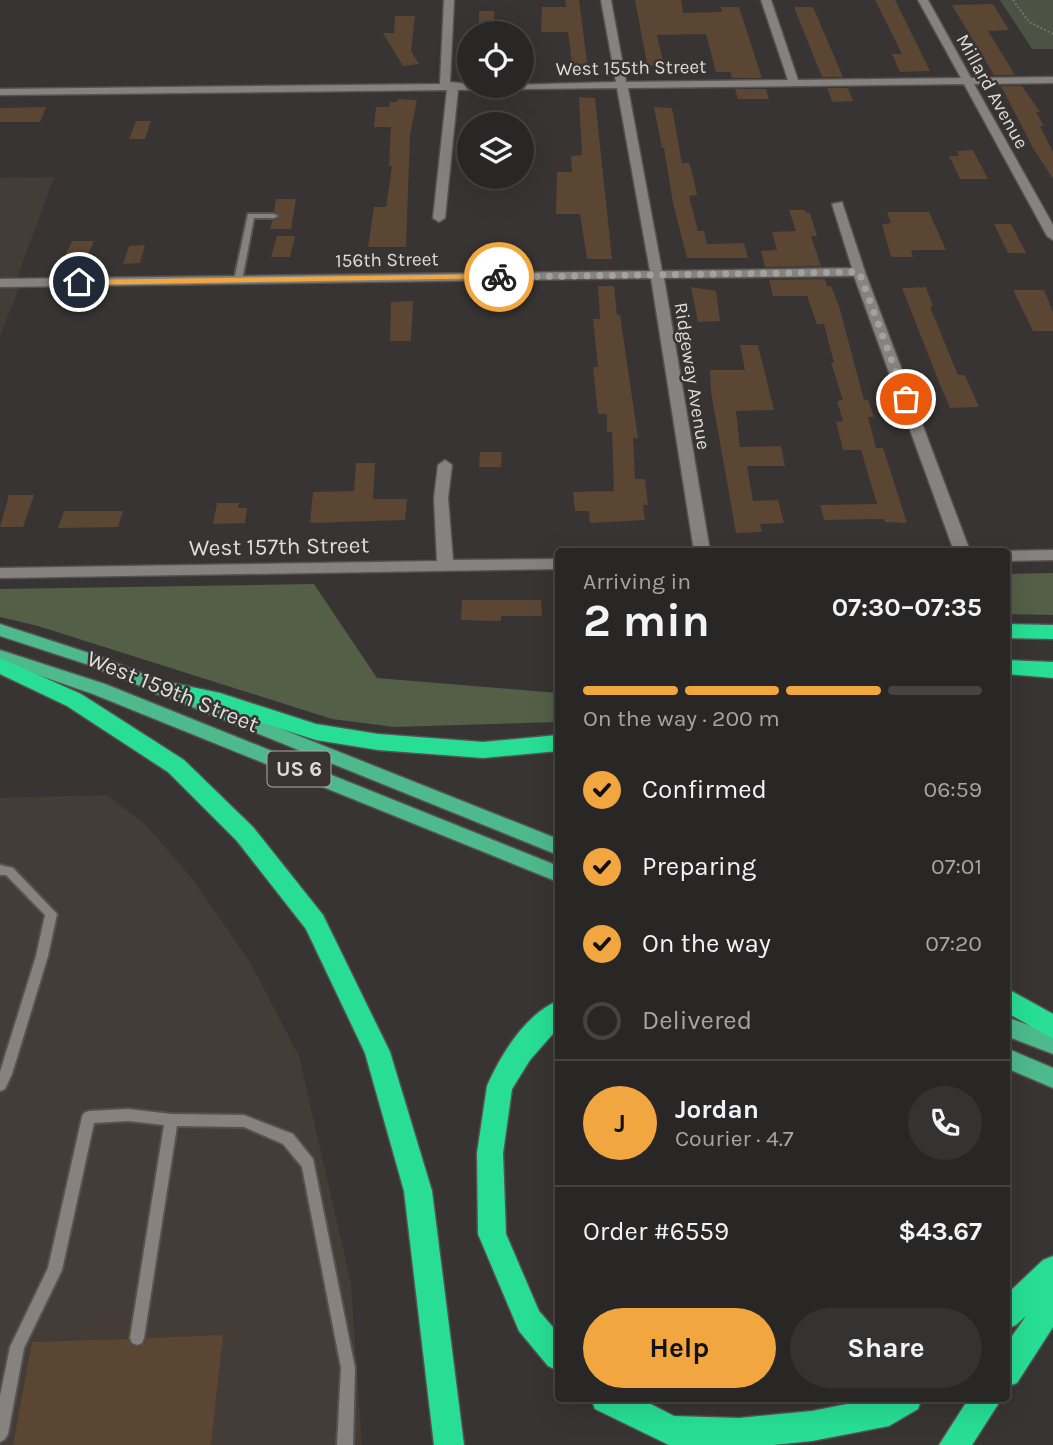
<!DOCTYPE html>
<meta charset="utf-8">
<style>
:root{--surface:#292726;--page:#353332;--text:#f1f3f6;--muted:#a5a5a7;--line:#454443;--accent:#f1a640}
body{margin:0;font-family:Karla,sans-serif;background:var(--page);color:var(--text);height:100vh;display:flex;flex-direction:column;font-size:26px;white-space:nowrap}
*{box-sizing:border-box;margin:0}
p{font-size:23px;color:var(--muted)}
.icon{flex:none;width:38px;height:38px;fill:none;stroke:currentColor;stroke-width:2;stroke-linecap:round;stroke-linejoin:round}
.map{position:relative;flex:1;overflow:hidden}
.drawer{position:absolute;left:555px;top:548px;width:455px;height:854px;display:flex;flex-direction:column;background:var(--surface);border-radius:7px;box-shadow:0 7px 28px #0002,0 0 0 2px var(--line)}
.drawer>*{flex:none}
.fabs{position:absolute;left:457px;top:21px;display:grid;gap:14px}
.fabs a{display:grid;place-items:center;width:77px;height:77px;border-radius:50%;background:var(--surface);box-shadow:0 7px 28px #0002,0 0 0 2px var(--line);font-size:35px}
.pin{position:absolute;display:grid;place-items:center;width:60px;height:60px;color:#fff;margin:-30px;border:4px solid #fff;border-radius:50%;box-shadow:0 2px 7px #0007}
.courier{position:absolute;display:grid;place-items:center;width:70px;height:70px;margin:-35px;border:5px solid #f1a640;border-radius:50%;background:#fff;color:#222;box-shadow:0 2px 9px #0007}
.head em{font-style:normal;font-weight:700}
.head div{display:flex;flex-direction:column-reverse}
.head{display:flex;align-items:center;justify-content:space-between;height:119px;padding:0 28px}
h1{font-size:46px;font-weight:700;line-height:52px}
.bar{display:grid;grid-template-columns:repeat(4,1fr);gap:10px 7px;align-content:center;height:84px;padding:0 28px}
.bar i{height:9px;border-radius:5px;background:var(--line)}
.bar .on{background:var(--accent)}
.bar p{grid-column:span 4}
.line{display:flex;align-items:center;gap:18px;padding:0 28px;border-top:2px solid var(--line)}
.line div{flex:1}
.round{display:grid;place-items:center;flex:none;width:74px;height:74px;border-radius:37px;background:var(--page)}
ol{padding:0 28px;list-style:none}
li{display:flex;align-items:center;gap:21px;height:77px}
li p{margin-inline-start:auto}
li .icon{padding:7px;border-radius:50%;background:var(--accent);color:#111;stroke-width:4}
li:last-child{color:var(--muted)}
li i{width:38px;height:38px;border:4px solid var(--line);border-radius:50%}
.button{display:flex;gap:14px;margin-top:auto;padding:14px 28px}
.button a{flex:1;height:80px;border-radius:42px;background:var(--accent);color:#111;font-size:28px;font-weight:700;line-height:80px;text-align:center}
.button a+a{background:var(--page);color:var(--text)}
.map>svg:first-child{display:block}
.built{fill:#443c36}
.green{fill:#4c5345}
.forest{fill:#535f47}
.building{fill:#5b4533}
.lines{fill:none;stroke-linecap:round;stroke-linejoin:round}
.lane-casing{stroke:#555250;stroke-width:4}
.street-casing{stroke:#555250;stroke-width:3}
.primary-casing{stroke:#555250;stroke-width:3}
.highway-casing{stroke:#555250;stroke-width:3}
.path{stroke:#73706f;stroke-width:2;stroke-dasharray:2 2;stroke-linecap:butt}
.lane{fill:#85827f;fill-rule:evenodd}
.street{fill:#85827f;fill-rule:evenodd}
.primary{fill:#4db98c;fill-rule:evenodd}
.highway{fill:#27de94;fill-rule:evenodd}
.route{fill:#f1a640}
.done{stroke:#a4a2a1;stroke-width:7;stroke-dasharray:0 12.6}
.labels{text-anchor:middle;stroke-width:5;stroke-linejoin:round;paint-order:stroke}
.far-street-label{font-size:19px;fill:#dfdddc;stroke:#373433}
.shield{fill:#373433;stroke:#adaaa9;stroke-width:2}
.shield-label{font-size:21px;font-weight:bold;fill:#dfdddc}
.street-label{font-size:23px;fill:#dfdddc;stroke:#373433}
</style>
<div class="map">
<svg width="1053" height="1445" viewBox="0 0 1053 1445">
<rect width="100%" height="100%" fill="#373433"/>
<g class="built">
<path d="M54 177 17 278 0 279V178Z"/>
<path d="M0 288H19L0 336Z"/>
<path d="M106 795 144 823 191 877 250 962 299 1056 351 1283 362 1445H0V798Z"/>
</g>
<path class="green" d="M1000 0H1053V49H1032Z"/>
<g class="forest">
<path d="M1053 573V615L1006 614V574Z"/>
<path d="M314 584 377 678 558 693V722L394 727 332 719 38 626 0 617V589Z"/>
</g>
<g class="building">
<path d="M565 0H579L588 69 573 71 568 32H541L542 7H566Z"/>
<path d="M635 0H681L683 13 722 12 721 7H739L762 78H732L730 72H716L706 34 657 35 665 70 647 64Z"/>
<path d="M875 0H895L930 71 900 72 892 54H902Z"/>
<path d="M993 4 1009 30 988 31 1015 75H994L952 5Z"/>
<path d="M794 7H813L843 77H822Z"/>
<rect x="479" y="11" width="15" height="22"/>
<path d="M395 16H415L411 51 419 64 403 66 383 33H394Z"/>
<path d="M1001 86H1022L1040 112H1036L1044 126H1040L1053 152V179L1033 148Z"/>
<path d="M827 88H848L853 101 832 102Z"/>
<path d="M735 89H766L769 99H738Z"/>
<path d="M579 97 595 98 612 259H587L580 214H556L557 172H572L571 156 582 155Z"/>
<path d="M398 99 417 100 410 135 406 247H368L374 207H386L392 166H389L391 127H374L376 107H389L390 102H397Z"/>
<path d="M46 107 40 122H0V108Z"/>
<path d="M654 107 672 108 682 163H689L692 172 697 195 689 196 698 231H704L707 244 744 243 748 258H687L673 203 664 148H662Z"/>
<path d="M136 121H151L145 139H129Z"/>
<path d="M973 150 988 179H960L949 156H959L957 151Z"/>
<path d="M276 199H296L291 229H270L272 221 280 217 274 211Z"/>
<path d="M789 210H805L806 213H810L817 236H811L821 266 765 267 761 251 777 250 772 232 796 231Z"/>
<path d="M887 212H929L946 250H911L913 257H891L882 224 891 223Z"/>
<path d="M994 224H1011L1026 253H1008Z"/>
<path d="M277 236H295L290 257H271Z"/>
<path d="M72 241H94L87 256H65Z"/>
<path d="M145 245 140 263 123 264 129 246Z"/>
<path d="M825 279 827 286H831L839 306 864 400H868L874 417H868L876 448H883L907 523 885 522 884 519 824 520 820 505 877 504 861 450H843L836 422 843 421 837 401 843 400 831 363H834L824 324H817L807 296H773L769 280Z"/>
<path d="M598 286H614L617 315H620L638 438H633L635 479H645L648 505H643L645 520 590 523 589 511H575L573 492 614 491 612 432H607V414H598L593 367H598L593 319H600Z"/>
<path d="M691 287 716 291 720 321 698 322Z"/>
<path d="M926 287 933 307H930L958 375H965L979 407 950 408 939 382 902 288Z"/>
<path d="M1013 290H1044L1053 312V331H1033Z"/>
<path d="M413 301 411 341H390L391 302Z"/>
<path d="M740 345H758L774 410 736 411 740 447 781 446 785 466H747L753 501 778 500 784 523 760 524 762 532 736 533 711 392 710 370H745Z"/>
<path d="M480 452H502L501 467H479Z"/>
<path d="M356 463H375L373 499H407L405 520 310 523 313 492 354 491Z"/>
<path d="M9 495H34L23 527H0Z"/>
<path d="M217 503H239L238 508H247L245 523 213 524Z"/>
<path d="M64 511H123L118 527 58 528Z"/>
<path d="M462 600H541L542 616H501V621L461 620Z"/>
<path d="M223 1335 211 1445H13L32 1342 128 1339 131 1345 138 1347 144 1344 147 1338Z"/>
</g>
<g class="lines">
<defs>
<g id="lane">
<path d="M248 214H274L278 216 274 218H254L242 280 238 282 234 280Z"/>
<path d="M0 865 13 868 57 914 48 956 12 1074 5 1089 0 1091V1072L36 956 45 915 6 875H0Z"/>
<path d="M128 1109 171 1114 244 1115 293 1134 313 1159 355 1368 353 1445H337L341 1368 302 1167 283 1144 244 1127 177 1126 144 1338 142 1343 137 1345 132 1343 130 1338 164 1125 128 1121 94 1123 62 1270 24 1348 8 1434 5 1439 0 1442V1396L10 1347 48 1268 82 1117 84 1113 89 1111Z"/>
</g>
<g id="street">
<path d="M444 0H454L450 82 469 84V86L616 82 601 0H611L626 82 788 80 761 0H771L798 80 961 78 918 0H928L971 78 1053 77V83L974 84 1053 225V240L1047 236 964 84 628 88 662 271 852 268 832 204 842 202 865 272 970 551H954L854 276 664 278 710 551H694L651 278 0 287V279L650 271 617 88 458 90 445 218 439 222 433 218 447 90 0 95V89L440 84Z"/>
<path d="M445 460 452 465 448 498 453 560 558 559V569L0 578V568L437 561 434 498 438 465Z"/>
<path d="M1053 550V560L1006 561V551H1004Z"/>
</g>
<g id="primary">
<path d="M0 624 98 656 558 839V855L86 664 0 636Z"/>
<path d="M0 650 105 684 558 866V882L93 694 0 662Z"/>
<path d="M1006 1017 1053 1034V1054L1006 1036Z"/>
<path d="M1006 1048 1053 1068V1088L1006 1068Z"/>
</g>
<g id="highway">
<path d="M1006 624 1053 625V639L1006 638Z"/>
<path d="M0 658 81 694 184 760 253 827 323 915 390 1052 432 1191 464 1445H434L404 1191 365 1053 306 929 237 841 168 772 67 706 0 674Z"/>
<path d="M1006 660 1053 662V678L1006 674Z"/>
<path d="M163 681 220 693 316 724 378 734 483 742 558 735V751L483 758 378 750 316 740 219 709 156 694 153 689 156 684Z"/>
<path d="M1006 988 1053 1014V1039L1006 1012Z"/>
<path d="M558 1001V1028L530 1060 512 1089 503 1153 506 1234 539 1311 558 1333V1371L548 1366 519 1331 478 1234 477 1153 487 1086C500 1056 526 1013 558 1001Z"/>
<path d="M1053 1256V1327L1017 1383 1006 1387V1345L1026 1316 1016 1325 1006 1329V1295L1043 1260Z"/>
<path d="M591 1398H639L674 1416 739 1418 812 1411 877 1398H922L918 1409 889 1426 812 1441 773 1445H669L595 1409Z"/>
<path d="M969 1398H1002L972 1445H939Z"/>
</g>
</defs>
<use href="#lane" class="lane-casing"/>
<use href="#street" class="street-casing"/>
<use href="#primary" class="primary-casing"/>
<use href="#highway" class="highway-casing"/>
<path class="path" d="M1013 0 1029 22 1053 34"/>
<use href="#lane" class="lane"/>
<use href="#street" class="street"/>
<use href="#primary" class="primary"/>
<use href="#highway" class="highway"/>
</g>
<path class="route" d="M499 274 502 278 79 285 75 282 79 280Z"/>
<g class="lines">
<path class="done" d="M499 277 859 272 906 399"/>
</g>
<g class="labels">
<g class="far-street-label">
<text transform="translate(631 67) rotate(-1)" y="7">West 155th Street</text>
<text transform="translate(993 91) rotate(61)" y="7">Millard Avenue</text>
<text transform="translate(387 259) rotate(-1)" y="7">156th Street</text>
<text transform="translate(693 376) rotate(81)" y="7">Ridgeway Avenue</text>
</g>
<rect class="shield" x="267.5" y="751.5" width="63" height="35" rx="5"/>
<g class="shield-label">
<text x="299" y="776">US 6</text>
</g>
<g class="street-label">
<text transform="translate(279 546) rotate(-1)" y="8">West 157th Street</text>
<text transform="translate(173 691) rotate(22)" y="8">West 159th Street</text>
</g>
</g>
</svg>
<div class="fabs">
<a><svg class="icon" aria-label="locate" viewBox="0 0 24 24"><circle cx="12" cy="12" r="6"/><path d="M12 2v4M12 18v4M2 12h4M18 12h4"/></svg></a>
<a><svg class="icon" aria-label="layers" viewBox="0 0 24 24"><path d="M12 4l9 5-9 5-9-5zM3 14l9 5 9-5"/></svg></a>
</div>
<div class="pin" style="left:906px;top:399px;background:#ea580c"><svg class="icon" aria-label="bag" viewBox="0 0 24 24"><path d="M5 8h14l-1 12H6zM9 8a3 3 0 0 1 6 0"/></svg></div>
<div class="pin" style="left:79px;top:282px;background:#1f2937"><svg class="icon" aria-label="home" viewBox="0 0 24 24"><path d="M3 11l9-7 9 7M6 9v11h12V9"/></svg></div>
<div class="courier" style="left:499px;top:277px"><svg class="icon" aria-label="bike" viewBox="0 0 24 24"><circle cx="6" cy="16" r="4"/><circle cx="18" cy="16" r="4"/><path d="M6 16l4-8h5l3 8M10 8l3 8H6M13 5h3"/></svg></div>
<section class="drawer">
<div class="head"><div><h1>2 min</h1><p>Arriving in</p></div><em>07:30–07:35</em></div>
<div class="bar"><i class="on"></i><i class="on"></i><i class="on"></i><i></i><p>On the way · 200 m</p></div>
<ol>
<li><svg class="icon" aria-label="check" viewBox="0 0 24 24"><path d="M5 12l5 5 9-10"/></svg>Confirmed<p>06:59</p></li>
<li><svg class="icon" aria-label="check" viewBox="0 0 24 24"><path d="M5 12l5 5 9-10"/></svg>Preparing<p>07:01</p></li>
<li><svg class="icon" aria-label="check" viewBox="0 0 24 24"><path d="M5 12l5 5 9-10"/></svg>On the way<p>07:20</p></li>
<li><i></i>Delivered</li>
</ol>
<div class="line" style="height:126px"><b class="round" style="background:var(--accent);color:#111">J</b><div><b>Jordan</b><p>Courier · 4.7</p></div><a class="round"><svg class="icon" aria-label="phone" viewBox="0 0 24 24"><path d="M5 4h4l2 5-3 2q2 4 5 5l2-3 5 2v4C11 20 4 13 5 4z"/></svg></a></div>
<div class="line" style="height:91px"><div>Order #6559</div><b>$43.67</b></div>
<div class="button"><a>Help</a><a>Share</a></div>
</section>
</div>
